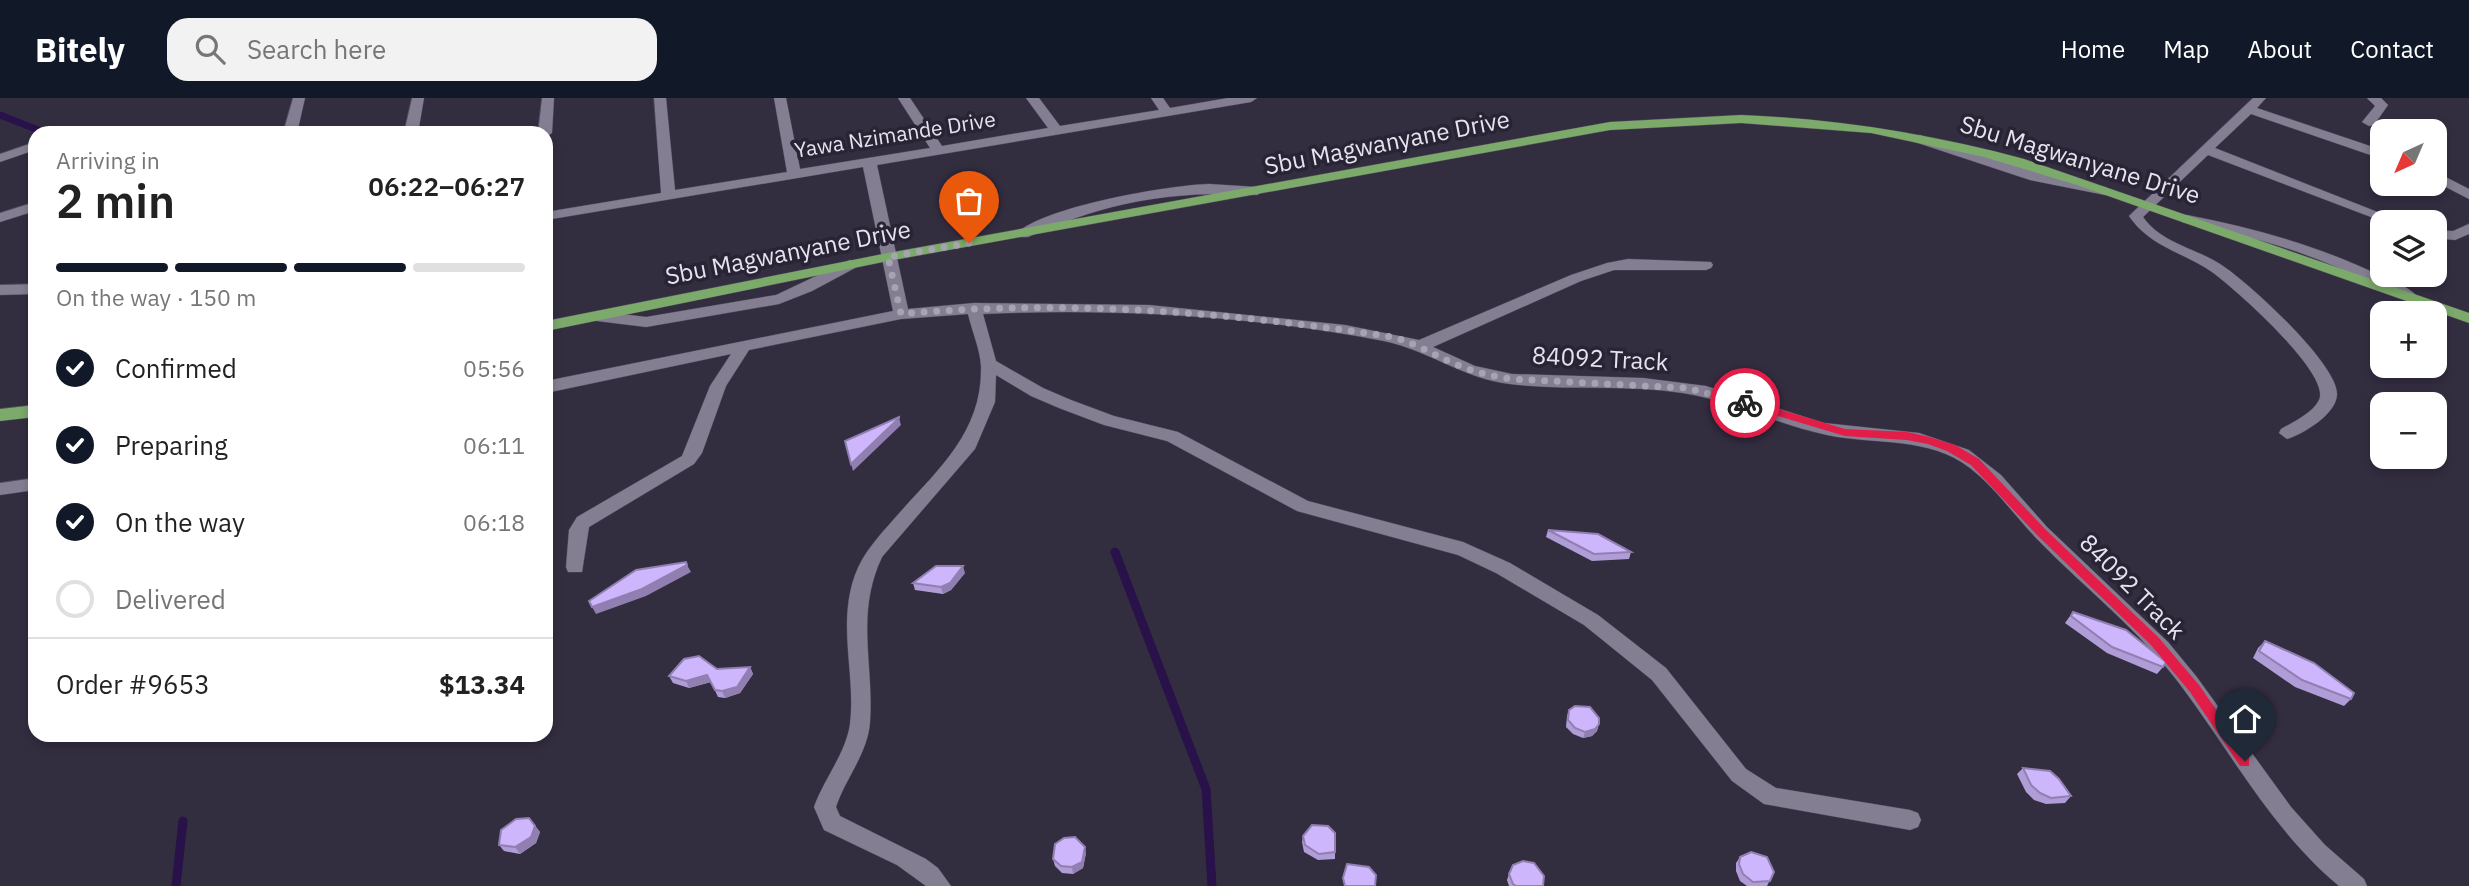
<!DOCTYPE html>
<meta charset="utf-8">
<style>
:root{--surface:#fff;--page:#f2f2f2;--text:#222;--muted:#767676;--line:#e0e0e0;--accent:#111827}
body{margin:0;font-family:"IBM Plex Sans",sans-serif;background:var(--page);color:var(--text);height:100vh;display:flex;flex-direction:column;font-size:26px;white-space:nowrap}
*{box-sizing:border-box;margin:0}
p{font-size:23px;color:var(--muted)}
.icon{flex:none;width:38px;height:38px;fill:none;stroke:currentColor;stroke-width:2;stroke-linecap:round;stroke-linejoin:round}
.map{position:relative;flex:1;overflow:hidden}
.drawer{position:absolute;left:28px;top:28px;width:525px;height:616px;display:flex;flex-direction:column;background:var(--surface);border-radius:21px;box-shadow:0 4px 10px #0003}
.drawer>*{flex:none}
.needle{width:46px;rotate:224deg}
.buttons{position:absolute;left:2370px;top:21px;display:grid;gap:14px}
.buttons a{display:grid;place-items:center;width:77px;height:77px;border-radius:14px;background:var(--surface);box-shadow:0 4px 10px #0003;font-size:35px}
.pin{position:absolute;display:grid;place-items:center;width:60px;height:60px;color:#fff;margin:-72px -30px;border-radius:50% 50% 50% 0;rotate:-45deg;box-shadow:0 0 7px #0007}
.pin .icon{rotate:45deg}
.courier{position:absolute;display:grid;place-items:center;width:70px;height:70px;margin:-35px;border:5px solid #e11d48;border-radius:50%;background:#fff;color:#222;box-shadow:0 2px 9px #0007}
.head em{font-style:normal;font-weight:600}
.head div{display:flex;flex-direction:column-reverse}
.head{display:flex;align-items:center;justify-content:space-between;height:119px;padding:0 28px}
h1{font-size:46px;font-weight:600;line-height:52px}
.bar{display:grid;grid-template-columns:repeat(4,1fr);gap:10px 7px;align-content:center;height:84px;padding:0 28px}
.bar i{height:9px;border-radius:5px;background:var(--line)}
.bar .on{background:var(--accent)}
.bar p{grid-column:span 4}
.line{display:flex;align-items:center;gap:18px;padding:0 28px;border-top:2px solid var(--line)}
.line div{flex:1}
ol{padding:0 28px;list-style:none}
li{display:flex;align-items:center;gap:21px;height:77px}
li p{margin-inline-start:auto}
li .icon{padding:7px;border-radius:50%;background:var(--accent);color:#fff;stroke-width:4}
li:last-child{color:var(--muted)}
li i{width:38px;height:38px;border:4px solid var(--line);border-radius:50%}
header{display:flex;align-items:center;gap:42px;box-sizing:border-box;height:98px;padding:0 35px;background:var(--accent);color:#fff}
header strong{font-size:33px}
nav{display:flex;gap:38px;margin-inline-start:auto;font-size:24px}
.search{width:490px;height:63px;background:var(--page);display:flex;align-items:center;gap:18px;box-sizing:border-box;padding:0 24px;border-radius:21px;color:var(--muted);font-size:26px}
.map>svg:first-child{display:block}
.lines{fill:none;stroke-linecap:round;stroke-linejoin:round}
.stream-far1{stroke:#291149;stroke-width:7}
.stream{stroke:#291149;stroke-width:9}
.minor-casing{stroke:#504b5a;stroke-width:1}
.major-casing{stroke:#504b5a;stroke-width:1}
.minor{fill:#847e93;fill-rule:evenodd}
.major{fill:#7caa6a;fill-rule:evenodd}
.wall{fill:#b09dd8}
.shaded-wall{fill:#907fb0}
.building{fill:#cdb6fb;stroke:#907fb0;stroke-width:2}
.route{fill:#e11d48}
.done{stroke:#a7a3b1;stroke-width:7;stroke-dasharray:0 12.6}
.labels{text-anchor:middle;stroke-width:7;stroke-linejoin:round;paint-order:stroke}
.far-street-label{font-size:21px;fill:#e6e3ee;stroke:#292435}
.street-label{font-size:24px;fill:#e6e3ee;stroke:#292435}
</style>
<header>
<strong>Bitely</strong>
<div class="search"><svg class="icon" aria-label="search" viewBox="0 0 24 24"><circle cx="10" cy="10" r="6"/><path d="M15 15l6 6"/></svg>Search here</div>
<nav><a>Home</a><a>Map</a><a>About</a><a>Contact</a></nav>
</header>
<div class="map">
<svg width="2469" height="788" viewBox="0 0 2469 788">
<rect width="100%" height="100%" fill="#332d40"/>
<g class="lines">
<path class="stream-far1" d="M0 17 46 35"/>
<g class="stream">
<path d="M1115 454 1206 691 1212 788"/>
<path d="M176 788 183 723"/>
</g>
<defs>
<g id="minor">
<path d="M293 0H305L297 35H283Z"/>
<path d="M412 0H424L418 35H404Z"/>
<path d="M542 0H554L552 35 546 39V35H538Z"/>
<path d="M654 0H666L675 92 787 74 774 0H786L800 71 930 50 898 0H910L942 48 1048 30 1026 0H1039L1060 28 1159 12 1151 0H1163L1170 10 1228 0H1257L1251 4 877 67 908 211 974 205 1149 207 1345 227 1419 242 1571 177 1607 165 1628 161 1711 164 1713 167 1711 170 1706 172H1614L1581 183 1433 249 1475 268 1512 276 1643 280 1706 288 1824 325 1919 335 1969 352 2001 377 2047 429 2168 544 2196 578 2291 709 2325 747 2364 781 2367 788H2339C2271 731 2231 654 2179 585 2139 532 2086 491 2040 444 2016 420 1997 391 1970 370 1929 338 1875 347 1827 337 1778 327 1733 303 1683 295 1625 286 1567 293 1510 286 1464 281 1428 252 1384 243 1255 218 1114 210 983 216L996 263 1043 290 1071 302 1114 318 1178 334 1308 403 1463 444 1510 465 1598 517 1666 570 1746 671 1776 690 1910 712 1918 715 1921 722 1918 729 1910 732 1764 706 1732 683 1652 582 1584 527 1496 475 1458 457 1297 413 1167 343 1104 327 1059 310 1031 298 996 277 995 304 975 351 882 459C855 516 874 566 870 624 868 655 845 681 836 709L840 718 926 761 938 770 951 788H926L897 767 824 732 814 709C824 681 846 655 850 626 856 577 837 527 855 477 863 455 879 438 894 421 935 374 983 336 981 268 980 251 972 233 968 216L901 221 749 252 726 288 702 355 694 366 589 429 582 474H568L566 469 569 432 577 419 682 358 710 288 731 256 546 295V283L893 213 863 69 546 122V114L661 95Z"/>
<path d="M2253 0H2266L2257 10 2382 52V61L2251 16 2215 50 2403 124H2384L2208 57 2143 119C2161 145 2195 150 2220 166 2247 183 2337 265 2337 296 2337 316 2303 336 2287 341L2279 335 2281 331C2293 324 2313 315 2319 302 2332 276 2233 189 2212 174 2183 154 2150 149 2129 118Z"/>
<path d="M2367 0H2381L2388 7 2374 27 2369 28 2362 24 2375 8Z"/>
<path d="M1920 37 2038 75 2105 89 2112 93 2105 97 2030 82 1915 44 1913 41Z"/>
<path d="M35 44V52L0 64V56Z"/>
<path d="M2434 73 2469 91V101L2434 83Z"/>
<path d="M1209 86 1257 89 1264 93 1257 97C1172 92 1106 104 1028 139H1018L1016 136C1042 109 1169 87 1209 86Z"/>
<path d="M35 104V113L0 124V115Z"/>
<path d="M2187 117C2254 130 2319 148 2381 178 2393 183 2409 189 2418 199L2410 204 2405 202C2360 178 2315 158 2266 144 2238 136 2210 131 2182 124V118Z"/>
<path d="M2469 126V136L2455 142 2434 140V132L2453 133Z"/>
<path d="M850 162 855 164 857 167 855 170 812 193 779 206 646 229 597 223 589 218 597 213 646 219 776 197Z"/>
<path d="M35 186V196L0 197V187Z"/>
<path d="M35 380V392L0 397V385Z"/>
</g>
<g id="major">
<path d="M1741 17C1838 21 1931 36 2024 61L2469 215V225L2077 87 1984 59 1871 35 1741 25 1610 32 888 163 546 233V223L888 155 1610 24Z"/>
<path d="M35 307V319L0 323V311Z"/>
</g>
</defs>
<use href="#minor" class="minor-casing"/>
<use href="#major" class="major-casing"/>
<use href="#minor" class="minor"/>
<use href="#major" class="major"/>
</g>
<g class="wall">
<path d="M1548 432 1631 454 1629 461 1592 463 1546 439Z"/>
<path d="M965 475 951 492 943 496 915 492 913 485Z"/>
<path d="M2073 514 2163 569 2157 576 2107 555 2065 525Z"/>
<path d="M2265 543 2351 601 2344 608 2295 589 2253 560 2258 550Z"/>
<path d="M750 569 753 576 740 595 725 600 718 599 711 584 689 590 673 585 669 578 717 571Z"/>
<path d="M1569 612 1599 626 1597 633 1592 638 1583 640 1573 636 1566 629 1567 618Z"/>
<path d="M2023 670 2071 698 2065 705 2046 706 2034 702 2026 694 2017 676Z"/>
<path d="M529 720 540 734 536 745 520 756 504 753 499 747Z"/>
<path d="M1303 738 1335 754V761L1318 762 1304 754 1302 744Z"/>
<path d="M1086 755 1083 770 1073 776 1062 775 1055 768 1053 761Z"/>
<path d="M1740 759 1774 774 1767 788H1747L1740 783 1736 773V765Z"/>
<path d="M1509 776 1543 788H1509L1507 782Z"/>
</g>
<g class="shaded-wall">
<path d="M899 320 901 327 853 373 851 366Z"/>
<path d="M687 467 691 474 646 498 596 516 592 509Z"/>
<path d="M963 468 965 475 951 492 943 496 941 489Z"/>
<path d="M750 569 753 576 740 595 725 600 722 593Z"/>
<path d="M707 577 711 584 689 590 686 583Z"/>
<path d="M1599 626 1597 633 1592 638 1583 640 1585 634Z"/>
<path d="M535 728 540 734 536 745 520 756 515 749Z"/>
<path d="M1085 749 1086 755 1083 770 1073 776 1072 769Z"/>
</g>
<g class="building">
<path d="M899 319V320L851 366 845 343Z"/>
<path d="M1548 432 1598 436 1631 454 1594 456Z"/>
<path d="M686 464 687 467 642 491 592 509 589 503 636 472Z"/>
<path d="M936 468H963L950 485 941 489 913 485Z"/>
<path d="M2073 514 2126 532 2166 564 2163 569 2112 549 2071 518Z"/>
<path d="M2265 543 2314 565 2354 595 2351 601 2302 582 2259 553Z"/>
<path d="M699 558 717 571 750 569 737 589 722 593 715 592 707 577 686 583 669 578 684 561Z"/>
<path d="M1575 608 1590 609 1599 620V626L1595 631 1585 634 1575 630 1568 622 1569 612Z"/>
<path d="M2023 670 2050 673 2059 681 2071 698 2051 700 2040 695 2031 687Z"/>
<path d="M529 720 535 728 531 739 515 749 499 747 501 732 516 721Z"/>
<path d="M1312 727 1328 728 1335 735V754L1319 756 1305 747 1303 738Z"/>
<path d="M1075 739 1085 749 1082 764 1072 769 1061 768 1053 761 1055 746 1064 740Z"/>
<path d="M1751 754 1767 759 1774 774 1770 783 1753 784 1743 776 1739 766 1740 759Z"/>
<path d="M1523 763 1534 765 1544 778 1543 788H1516L1513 786 1509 776 1513 767Z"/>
<path d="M1347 766 1369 769 1376 777 1375 788H1345L1343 780Z"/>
</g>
<path class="route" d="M1745 301 1845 331 1907 334 1929 339 1955 347 1979 361 2045 431 2159 540 2199 587 2249 659V668H2240L2190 594 2151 547 2037 437 1971 367 1947 353 1928 346 1907 342 1845 338 1741 307V302Z"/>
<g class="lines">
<path class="done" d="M969 145 888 159 901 216C1066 201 1228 214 1392 239 1416 245 1435 258 1458 267 1476 275 1493 278 1512 281L1686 290 1745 305"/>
</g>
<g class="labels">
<g class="far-street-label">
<text transform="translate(895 37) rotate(-9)" y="7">Yawa Nzimande Drive</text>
</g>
<g class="street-label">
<text transform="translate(1387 45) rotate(-11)" y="8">Sbu Magwanyane Drive</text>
<text transform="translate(2080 62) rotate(17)" y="8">Sbu Magwanyane Drive</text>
<text transform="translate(788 155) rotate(-11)" y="8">Sbu Magwanyane Drive</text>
<text transform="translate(1600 261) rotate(3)" y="8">84092 Track</text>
<text transform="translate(2132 489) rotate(45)" y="8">84092 Track</text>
</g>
</g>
</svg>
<div class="buttons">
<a><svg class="needle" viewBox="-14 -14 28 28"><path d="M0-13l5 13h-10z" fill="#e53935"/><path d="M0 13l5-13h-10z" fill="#767676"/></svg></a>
<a><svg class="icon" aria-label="layers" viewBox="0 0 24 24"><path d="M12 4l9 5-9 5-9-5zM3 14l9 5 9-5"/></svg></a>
<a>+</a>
<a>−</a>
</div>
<div class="pin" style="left:969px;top:145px;background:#ea580c"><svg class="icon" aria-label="bag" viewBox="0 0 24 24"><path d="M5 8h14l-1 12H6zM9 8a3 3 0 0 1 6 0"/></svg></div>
<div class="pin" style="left:2245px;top:663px;background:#1f2937"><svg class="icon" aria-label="home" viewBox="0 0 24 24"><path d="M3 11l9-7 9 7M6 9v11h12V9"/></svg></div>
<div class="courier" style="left:1745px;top:305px"><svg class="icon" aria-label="bike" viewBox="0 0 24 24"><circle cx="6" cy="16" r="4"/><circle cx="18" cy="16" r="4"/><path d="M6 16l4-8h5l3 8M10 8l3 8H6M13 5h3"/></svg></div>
<section class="drawer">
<div class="head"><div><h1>2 min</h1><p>Arriving in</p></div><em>06:22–06:27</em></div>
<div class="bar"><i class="on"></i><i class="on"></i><i class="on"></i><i></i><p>On the way · 150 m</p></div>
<ol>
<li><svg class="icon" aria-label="check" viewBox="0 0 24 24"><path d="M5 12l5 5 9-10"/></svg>Confirmed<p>05:56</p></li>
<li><svg class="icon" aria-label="check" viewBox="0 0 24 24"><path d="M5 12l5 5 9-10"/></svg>Preparing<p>06:11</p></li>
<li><svg class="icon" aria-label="check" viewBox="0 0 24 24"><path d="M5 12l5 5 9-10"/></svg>On the way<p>06:18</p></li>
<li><i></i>Delivered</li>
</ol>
<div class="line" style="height:91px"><div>Order #9653</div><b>$13.34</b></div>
</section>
</div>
